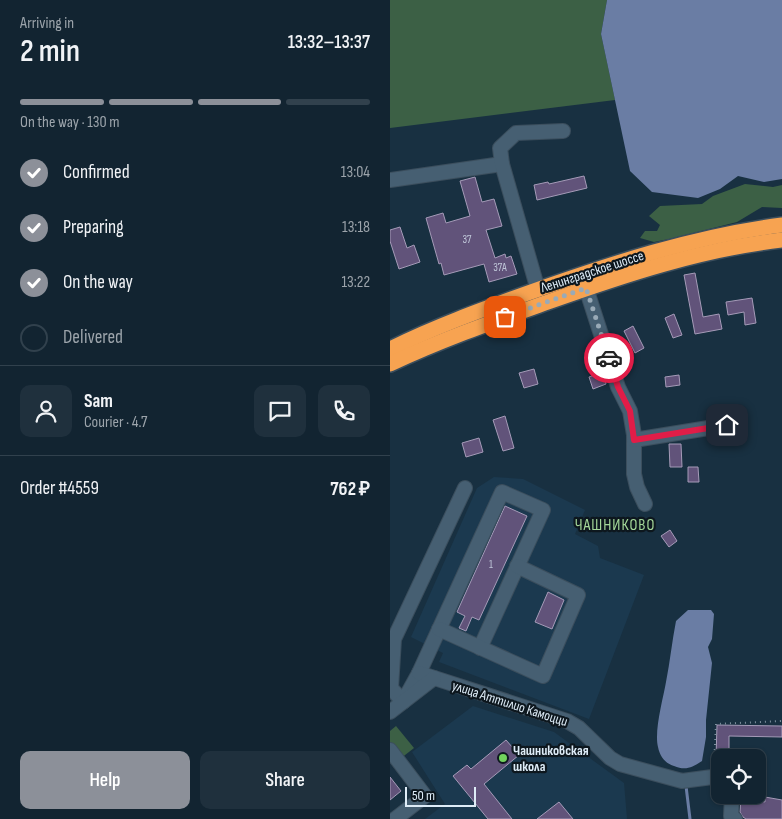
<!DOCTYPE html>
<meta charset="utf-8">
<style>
:root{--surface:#122431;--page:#1f303d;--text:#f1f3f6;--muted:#9ca4ab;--line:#31414d;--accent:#8c9099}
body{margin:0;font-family:"Sofia Sans Condensed",sans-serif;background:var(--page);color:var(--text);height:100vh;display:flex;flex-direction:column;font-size:19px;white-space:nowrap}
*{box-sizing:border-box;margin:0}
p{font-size:16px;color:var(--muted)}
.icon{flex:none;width:28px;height:28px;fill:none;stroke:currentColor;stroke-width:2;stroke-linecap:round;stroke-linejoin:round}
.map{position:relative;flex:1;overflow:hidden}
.sheet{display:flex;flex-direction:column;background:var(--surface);width:390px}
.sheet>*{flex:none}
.fabs{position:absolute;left:321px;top:749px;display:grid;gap:10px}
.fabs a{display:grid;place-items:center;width:55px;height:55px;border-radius:10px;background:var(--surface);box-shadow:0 1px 4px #0004,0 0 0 1px var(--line);font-size:25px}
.scale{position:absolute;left:15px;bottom:12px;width:71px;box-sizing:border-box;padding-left:5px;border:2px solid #deecf7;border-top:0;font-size:14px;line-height:18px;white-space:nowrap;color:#deecf7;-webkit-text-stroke:4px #0d171e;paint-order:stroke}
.pin{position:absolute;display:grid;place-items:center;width:42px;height:42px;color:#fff;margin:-21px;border-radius:10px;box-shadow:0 2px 8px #0006}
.courier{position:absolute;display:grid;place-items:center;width:50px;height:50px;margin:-25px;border:4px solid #e11d48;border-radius:50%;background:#fff;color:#222;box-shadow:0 1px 6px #0007}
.head em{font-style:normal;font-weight:600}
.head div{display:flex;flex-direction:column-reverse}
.head{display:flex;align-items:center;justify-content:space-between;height:85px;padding:0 20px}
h1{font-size:32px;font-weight:600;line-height:38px}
.bar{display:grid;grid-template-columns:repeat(4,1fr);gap:8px 5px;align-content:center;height:60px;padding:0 20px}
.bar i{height:6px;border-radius:4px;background:var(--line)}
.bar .current{background:var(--accent)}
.bar p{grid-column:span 4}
.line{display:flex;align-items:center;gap:12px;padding:0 20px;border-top:1px solid var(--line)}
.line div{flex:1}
.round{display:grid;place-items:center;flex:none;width:52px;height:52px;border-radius:10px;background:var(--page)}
ol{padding:0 20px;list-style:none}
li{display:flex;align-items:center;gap:15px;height:55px}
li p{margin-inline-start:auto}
li .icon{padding:5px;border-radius:50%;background:var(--accent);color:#fff;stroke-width:4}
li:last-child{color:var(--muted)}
li i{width:28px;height:28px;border:2px solid var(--line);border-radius:50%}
.primary-button{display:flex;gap:10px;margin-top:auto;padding:10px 20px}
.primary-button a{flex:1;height:58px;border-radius:10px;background:var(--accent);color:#fff;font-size:20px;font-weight:600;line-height:58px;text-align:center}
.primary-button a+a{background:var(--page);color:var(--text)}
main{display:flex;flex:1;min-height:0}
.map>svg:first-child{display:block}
.built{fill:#1b394f}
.green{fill:#3c6045}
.water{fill:#6a7da4}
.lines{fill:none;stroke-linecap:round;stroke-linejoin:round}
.stream{stroke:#6a7da4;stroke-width:3}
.building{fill:#61537a;stroke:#a59bb8}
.minor-casing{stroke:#3b4e5d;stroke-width:16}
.highway-casing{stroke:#3b4e5d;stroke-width:18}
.path{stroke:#7d909e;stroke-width:2;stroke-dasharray:1 4;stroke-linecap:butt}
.minor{stroke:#465f72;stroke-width:14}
.highway{stroke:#f7a351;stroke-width:15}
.done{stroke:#99aab7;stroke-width:5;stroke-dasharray:0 9}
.route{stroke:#e11d48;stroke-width:6}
.poi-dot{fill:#72d25d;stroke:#0d171e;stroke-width:2}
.labels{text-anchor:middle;stroke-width:4.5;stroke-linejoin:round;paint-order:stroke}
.number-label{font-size:11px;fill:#bfc6d8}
.street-label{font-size:14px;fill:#deecf7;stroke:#0d171e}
.poi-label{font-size:14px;font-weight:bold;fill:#deecf7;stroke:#0d171e;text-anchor:start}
.quarter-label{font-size:16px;letter-spacing:1px;fill:#a4d799;stroke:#0d171e}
</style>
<main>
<section class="sheet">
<div class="head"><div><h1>2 min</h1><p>Arriving in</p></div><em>13:32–13:37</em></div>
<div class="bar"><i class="current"></i><i class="current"></i><i class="current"></i><i></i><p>On the way · 130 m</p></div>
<ol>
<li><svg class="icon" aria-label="check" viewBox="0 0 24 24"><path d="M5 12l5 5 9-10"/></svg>Confirmed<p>13:04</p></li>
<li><svg class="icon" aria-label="check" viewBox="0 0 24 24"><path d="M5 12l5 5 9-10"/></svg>Preparing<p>13:18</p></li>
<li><svg class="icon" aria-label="check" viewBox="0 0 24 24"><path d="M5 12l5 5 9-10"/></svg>On the way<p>13:22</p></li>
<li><i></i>Delivered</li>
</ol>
<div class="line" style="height:90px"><a class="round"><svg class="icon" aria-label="person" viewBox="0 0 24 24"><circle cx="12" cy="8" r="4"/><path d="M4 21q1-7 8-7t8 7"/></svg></a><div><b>Sam</b><p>Courier · 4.7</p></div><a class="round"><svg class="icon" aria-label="chat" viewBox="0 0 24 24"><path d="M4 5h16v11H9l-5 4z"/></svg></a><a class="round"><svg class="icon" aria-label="phone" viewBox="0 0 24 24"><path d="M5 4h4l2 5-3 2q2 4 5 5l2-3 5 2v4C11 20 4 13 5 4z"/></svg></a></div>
<div class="line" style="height:65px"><div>Order #4559</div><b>762 ₽</b></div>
<div class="primary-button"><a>Help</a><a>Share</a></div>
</section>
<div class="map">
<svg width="392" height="819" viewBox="0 0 392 819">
<rect width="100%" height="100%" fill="#183041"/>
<g class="built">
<path d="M104 477 133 479 195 510 185 534 208 546 210 558 254 575 199 719 49 662 53 653 21 637 87 488Z"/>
<path d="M83 706 164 732 234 783 237 819H35L55 804 22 752Z"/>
</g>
<g class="green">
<path d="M0 0H217L211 34 225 100 0 128Z"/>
<path d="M355 184 383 187 392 185V208L372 207 347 222 279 239 264 242 250 238 255 231H267L270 225 259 216 270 206 312 204 323 196Z"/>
<path d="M6 726 24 748 10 759 0 747V731Z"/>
</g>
<g class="water">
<path d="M217 0H392V179L374 182 348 176 330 189 308 198 262 192 240 171 211 34Z"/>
<path d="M298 610H321L324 614 322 639 318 647 322 663 316 720V737L312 761C303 767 296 771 284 766 275 763 270 757 268 747 264 731 273 699 276 682 280 662 282 641 286 621Z"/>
</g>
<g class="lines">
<path class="stream" d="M296 786 300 819"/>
</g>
<g class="building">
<path d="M194 176 197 188 147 200 144 185 158 182 159 184Z"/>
<path d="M85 177 92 202 104 199 112 226 96 230 105 258 115 254 116 258 121 256 127 274 99 282 94 264 54 275 51 263 49 264 36 218 53 213 56 223 80 216 70 181Z"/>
<path d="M10 227 17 248 24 245 30 262 9 269 0 241V230Z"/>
<path d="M305 273 313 317 329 314 332 329 305 334 294 275Z"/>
<path d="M362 298 366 323 355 325 354 312 338 315 336 302Z"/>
<path d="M284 314 292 335 283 338 275 318Z"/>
<path d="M243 326 254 348 245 353 234 331Z"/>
<path d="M144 369 148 384 134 388 129 373Z"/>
<path d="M213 372 216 384 203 389 199 377Z"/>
<path d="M289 375 290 385 276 387 275 377Z"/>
<path d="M115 416 124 448 113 451 103 420Z"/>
<path d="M89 438 93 452 76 457 72 443Z"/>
<path d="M279 444H291L292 467H280Z"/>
<path d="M298 467H308L309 482H298Z"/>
<path d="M115 506 137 516 89 620 82 617 76 631 69 628 75 616 67 612Z"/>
<path d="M280 530 287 541 279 547 271 536Z"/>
<path d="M158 592 174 600 162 629 145 622Z"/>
<path d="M327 725 392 726V737L339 736V758H326Z"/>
<path d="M116 740 129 755 94 784 122 819H98L63 776 77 765 81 769Z"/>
<path d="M0 777 11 791 0 800Z"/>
<path d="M375 797 392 800V819H356L353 817 350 812 351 798 375 802Z"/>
<path d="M169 802 183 819H147Z"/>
</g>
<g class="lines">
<defs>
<g id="minor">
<path d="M0 180 112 164"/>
<path d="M196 288 228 387 240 411 244 435V474L247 487 255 504"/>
<path d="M148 290 112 164 110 148 126 133 173 131"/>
<path d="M244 440 337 425"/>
<path d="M75 488 4 639 1 688 13 702 29 673 112 492 153 510 90 648"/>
<path d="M49 629 153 676 188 595 127 566"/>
<path d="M29 673 177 721 189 728 220 758 230 764 292 781 330 776"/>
<path d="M0 712 44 678"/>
<path d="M0 750 35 796 5 819"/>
<path d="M342 795 341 816 345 819"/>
</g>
<g id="highway">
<path d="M0 349C44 327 91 310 138 293 220 264 305 236 392 225"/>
<path d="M0 364C51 340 105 321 158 302 234 275 312 249 392 240"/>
</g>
</defs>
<use href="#minor" class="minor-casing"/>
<use href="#highway" class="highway-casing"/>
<path class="path" d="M324 765 326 724 392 721"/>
<use href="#minor" class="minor"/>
<use href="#highway" class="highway"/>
</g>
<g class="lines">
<path class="done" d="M115 317 196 288 219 358"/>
<path class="route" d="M219 358 228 387 240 411 244 440 337 425"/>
</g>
<circle class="poi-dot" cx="113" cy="758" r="5"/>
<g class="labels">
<g class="number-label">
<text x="77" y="243">37</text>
<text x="110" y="271">37А</text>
<text x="101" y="568">1</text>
</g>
<g class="street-label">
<text transform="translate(202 271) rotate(-18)" y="5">Ленинградское шоссе</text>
<text transform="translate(120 703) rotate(18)" y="5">улица Аттилио Камоцци</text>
</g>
<g class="poi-label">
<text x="123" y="755">Чашниковская<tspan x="123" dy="16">школа</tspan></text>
</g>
<g class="quarter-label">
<text x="225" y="530">ЧАШНИКОВО</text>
</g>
</g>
</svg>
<div class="fabs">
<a><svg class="icon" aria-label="locate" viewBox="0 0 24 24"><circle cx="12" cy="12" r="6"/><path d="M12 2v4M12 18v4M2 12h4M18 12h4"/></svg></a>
</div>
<div class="scale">50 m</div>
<div class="pin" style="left:115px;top:317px;background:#ea580c"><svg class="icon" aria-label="bag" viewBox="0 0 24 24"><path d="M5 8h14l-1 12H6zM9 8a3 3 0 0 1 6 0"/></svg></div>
<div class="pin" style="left:337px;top:425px;background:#1f2937"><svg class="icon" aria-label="home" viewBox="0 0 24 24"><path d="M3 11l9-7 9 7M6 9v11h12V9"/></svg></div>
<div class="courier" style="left:219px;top:358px"><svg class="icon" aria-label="car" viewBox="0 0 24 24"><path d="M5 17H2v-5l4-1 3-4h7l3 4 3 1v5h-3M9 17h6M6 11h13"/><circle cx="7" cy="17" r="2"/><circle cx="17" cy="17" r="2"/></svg></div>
</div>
</main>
